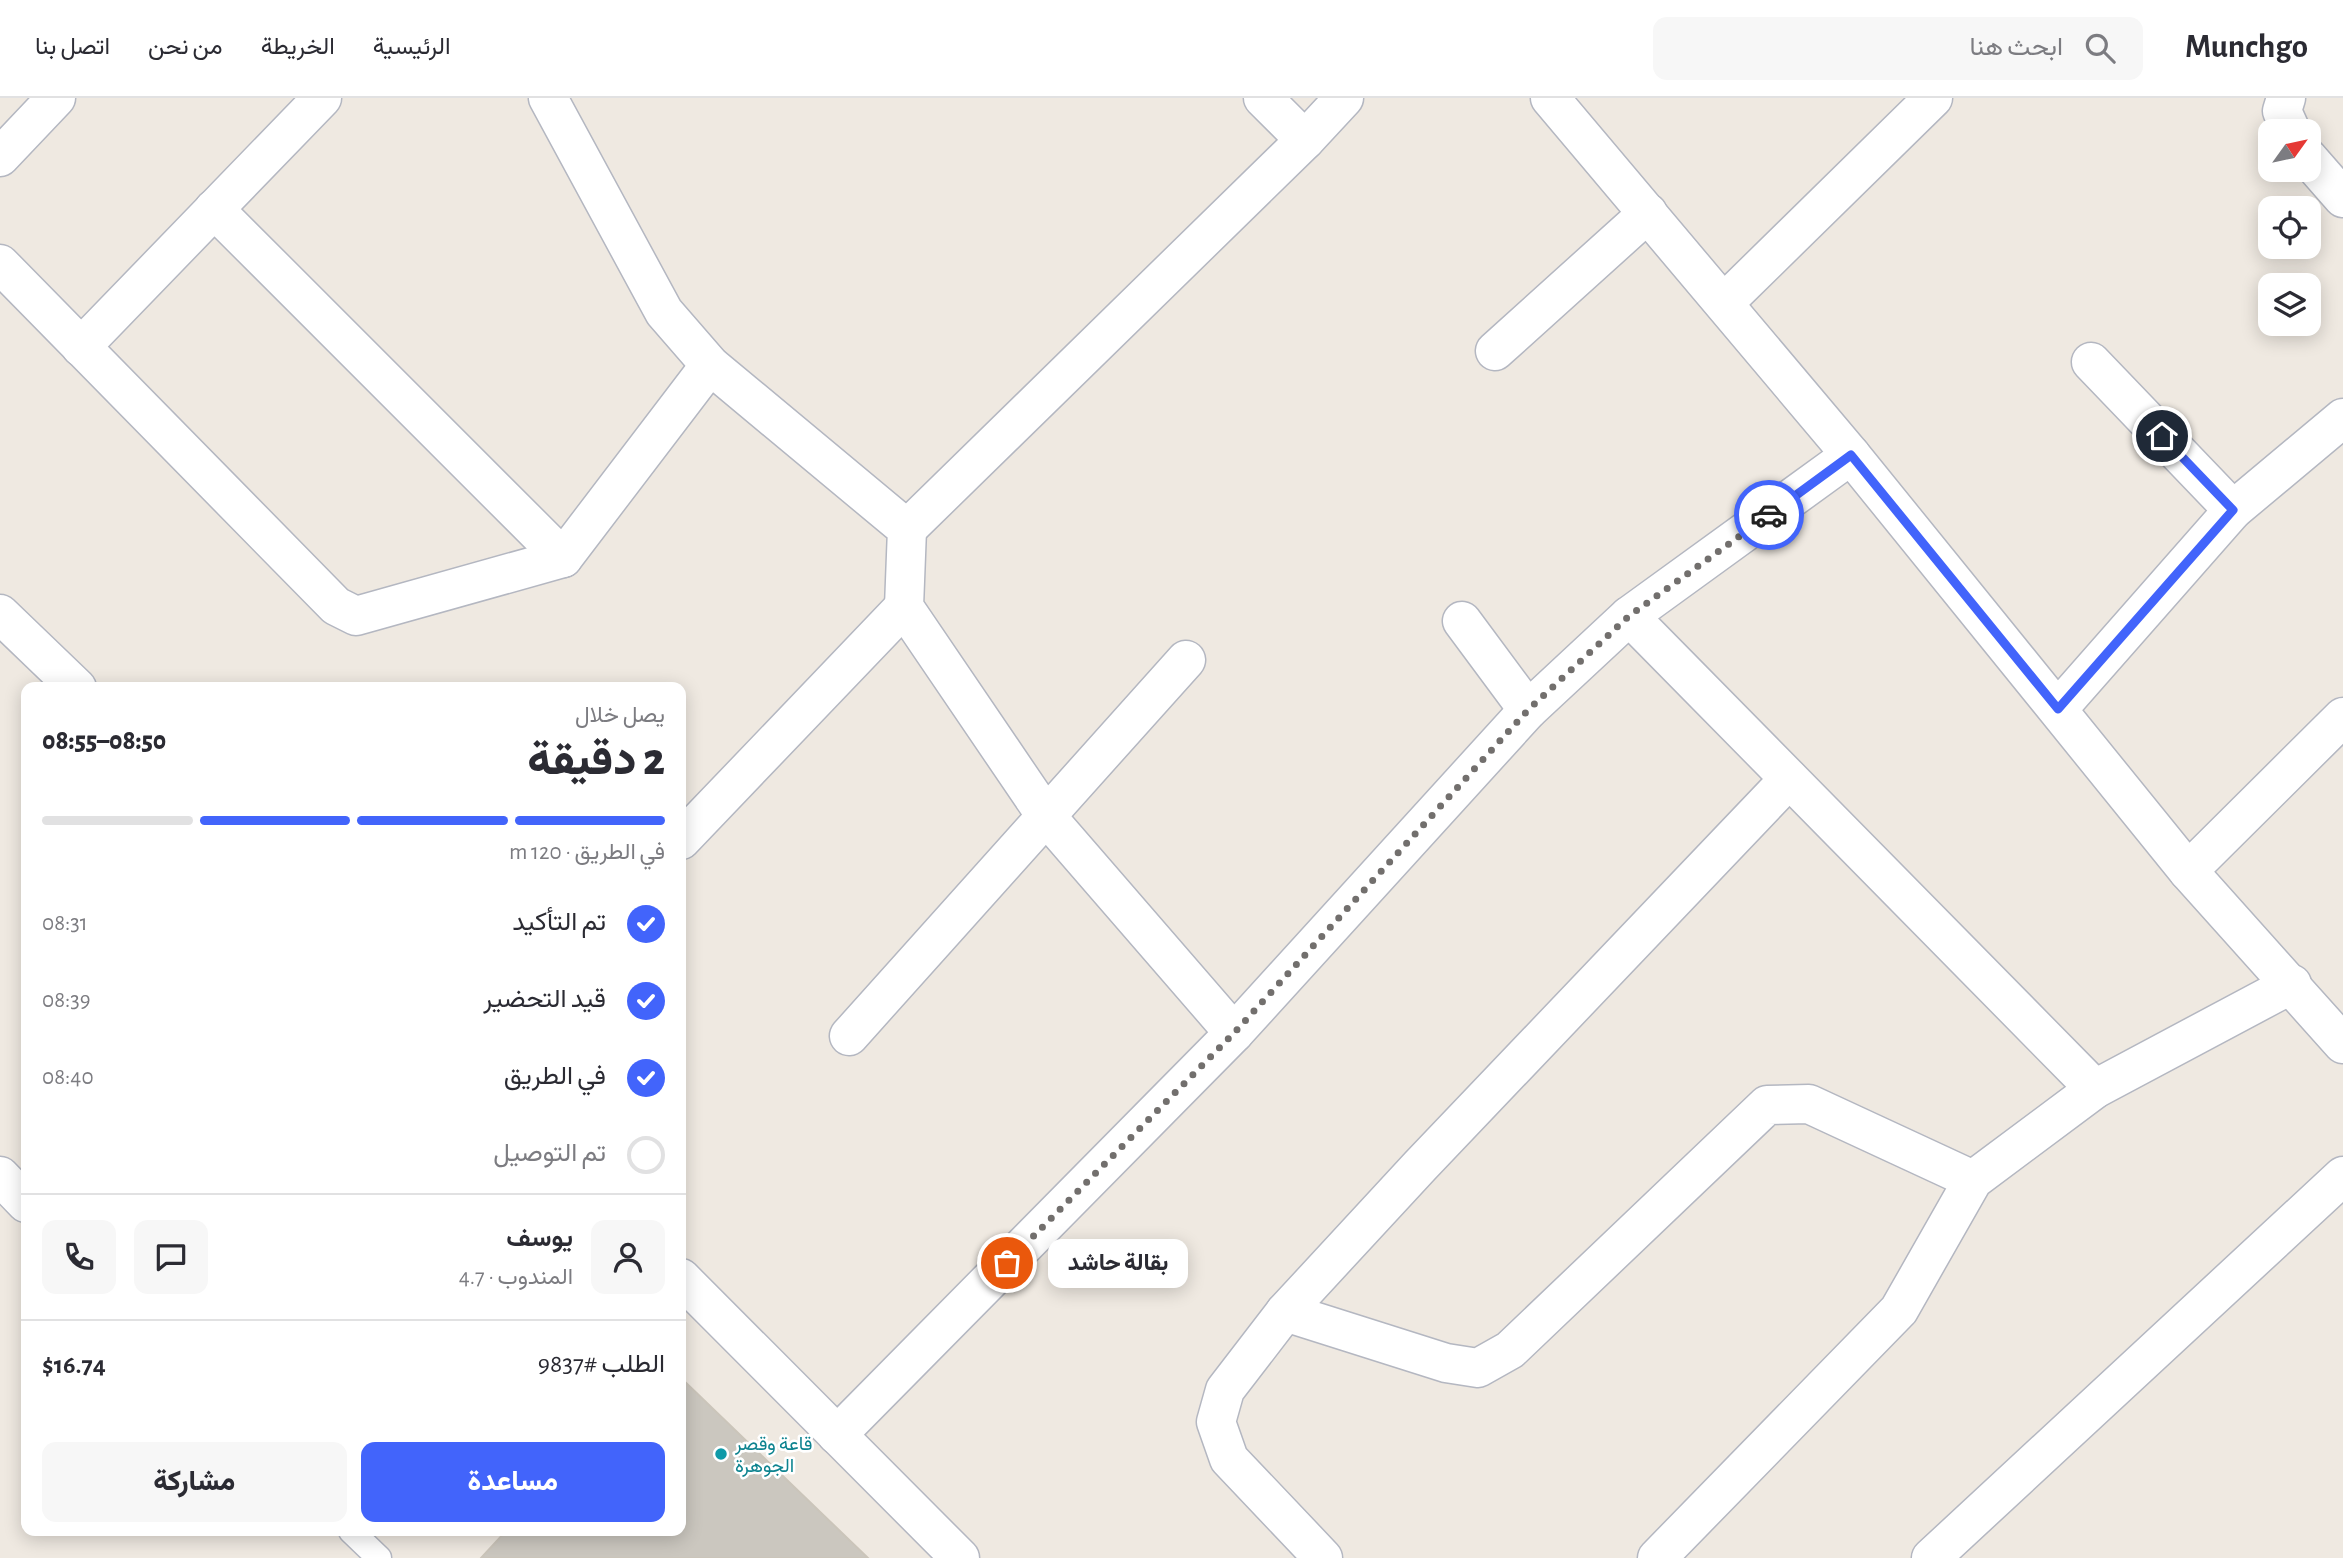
<!DOCTYPE html>
<html lang="ar">
<meta charset="utf-8">
<style>
:root{--surface:#fff;--page:#f7f7f7;--text:#2b2b33;--muted:#7c7c81;--line:#e1e1e2;--accent:#4264fb}
body{margin:0;font-family:"Alegreya Sans",Vazirmatn,sans-serif;background:var(--page);color:var(--text);direction:rtl;height:100vh;display:flex;flex-direction:column;font-size:26px;white-space:nowrap}
*{box-sizing:border-box;margin:0}
p{font-size:23px;color:var(--muted)}
.icon{flex:none;width:38px;height:38px;fill:none;stroke:currentColor;stroke-width:2;stroke-linecap:round;stroke-linejoin:round}
.map{position:relative;flex:1;overflow:hidden;direction:ltr}
.side{position:absolute;left:21px;top:584px;width:665px;height:854px;display:flex;flex-direction:column;background:var(--surface);border-radius:14px;box-shadow:0 4px 18px #0003;direction:rtl}
.side>*{flex:none}
.needle{width:46px;rotate:57deg}
.buttons{position:absolute;left:2258px;top:21px;display:grid;gap:14px}
.buttons a{display:grid;place-items:center;width:63px;height:63px;border-radius:14px;background:var(--surface);box-shadow:0 4px 18px #0003;font-size:35px}
.pin{position:absolute;display:grid;place-items:center;width:60px;height:60px;color:#fff;margin:-30px;border:4px solid #fff;border-radius:50%;box-shadow:0 2px 7px #0007}
.courier{position:absolute;display:grid;place-items:center;width:70px;height:70px;margin:-35px;border:5px solid #4264fb;border-radius:50%;background:#fff;color:#222;box-shadow:0 2px 9px #0007}
.bubble{position:absolute;height:49px;border-radius:14px;background:var(--surface);box-shadow:0 4px 18px #0003;font-size:23px;font-weight:800;line-height:49px;text-align:center;direction:rtl}
.headline em{font-style:normal;font-weight:800}
.headline div{display:flex;flex-direction:column-reverse}
.headline{display:flex;align-items:center;justify-content:space-between;height:119px;padding:0 21px}
h1{font-size:46px;font-weight:800;line-height:52px}
.bar{display:grid;grid-template-columns:repeat(4,1fr);gap:10px 7px;align-content:center;height:84px;padding:0 21px}
.bar i{height:9px;border-radius:5px;background:var(--line)}
.bar .current{background:var(--accent)}
.bar p{grid-column:span 4}
.line{display:flex;align-items:center;gap:18px;padding:0 21px;border-top:2px solid var(--line)}
.line div{flex:1}
.round{display:grid;place-items:center;flex:none;width:74px;height:74px;border-radius:14px;background:var(--page)}
ol{padding:0 21px;list-style:none}
li{display:flex;align-items:center;gap:21px;height:77px}
li p{margin-inline-start:auto}
li .icon{padding:7px;border-radius:50%;background:var(--accent);color:#fff;stroke-width:4}
li:last-child{color:var(--muted)}
li i{width:38px;height:38px;border:4px solid var(--line);border-radius:50%}
.primary-button{display:flex;gap:14px;margin-top:auto;padding:14px 21px}
.primary-button a{flex:1;height:80px;border-radius:14px;background:var(--accent);color:#fff;font-size:28px;font-weight:800;line-height:80px;text-align:center}
.primary-button a+a{background:var(--page);color:var(--text)}
header{display:flex;align-items:center;gap:42px;box-sizing:border-box;height:98px;padding:0 35px;background:var(--surface);border-bottom:2px solid var(--line)}
header strong{font-size:33px}
nav{display:flex;gap:38px;margin-inline-start:auto;font-size:24px}
.search{width:490px;height:63px;background:var(--page);display:flex;align-items:center;gap:18px;box-sizing:border-box;padding:0 24px;border-radius:14px;color:var(--muted);font-size:26px}
.map>svg:first-child{display:block}
.building{fill:#cbc7bf;stroke:#cbc5ba;stroke-width:2}
.lines{fill:none;stroke-linecap:round;stroke-linejoin:round}
.lane-casing{stroke:#b4b7c1;stroke-width:27}
.street-casing{stroke:#b4b7c1;stroke-width:41}
.secondary-casing{stroke:#b4b7c1;stroke-width:41}
.lane{stroke:#fff;stroke-width:24}
.street{stroke:#fff;stroke-width:38}
.secondary{stroke:#fff;stroke-width:38}
.done{stroke:#726f6d;stroke-width:7;stroke-dasharray:0 12.6}
.route{stroke:#4264fb;stroke-width:9}
.culture-dot{fill:#0f9aa8;stroke:#fff;stroke-width:2.5}
.labels{text-anchor:middle;stroke-width:5;stroke-linejoin:round;paint-order:stroke}
.culture-label{font-size:19px;fill:#0d838f;stroke:#fff;text-anchor:start}
</style>
<header>
<strong>Munchgo</strong>
<div class="search"><svg class="icon" aria-label="search" viewBox="0 0 24 24"><circle cx="10" cy="10" r="6"/><path d="M15 15l6 6"/></svg>ابحث هنا</div>
<nav><a>الرئيسية</a><a>الخريطة</a><a>من نحن</a><a>اتصل بنا</a></nav>
</header>
<div class="map">
<svg width="2343" height="1460" viewBox="0 0 2343 1460">
<rect width="100%" height="100%" fill="#efe9e1"/>
<path class="building" d="M681 1280 868 1460H481L506 1433H681Z"/>
<g class="lines">
<defs>
<path id="lane" d="M351 1433 379 1460"/>
<g id="street">
<path d="M548 0 664 214 710 267 907 431 904 509 1046 718 1234 935"/>
<path d="M1263 0 1305 42"/>
<path d="M1550 0 1851 357 2188 773 2343 946"/>
<path d="M2286 0 2282 13 2291 33"/>
<path d="M0 59 56 0"/>
<path d="M2308 60 2343 100"/>
<path d="M214 111 563 460"/>
<path d="M0 166 336 508 356 518 563 460 710 267"/>
<path d="M1724 205 1933 0"/>
<path d="M81 249 322 0"/>
<path d="M1495 253 1648 115"/>
<path d="M2091 264 2233 412"/>
<path d="M907 431 1305 42 1344 0"/>
<path d="M1629 518 2095 991"/>
<path d="M1462 523 1528 612"/>
<path d="M2058 611 2233 412 2343 320"/>
<path d="M681 742 904 509"/>
<path d="M2188 773 2343 619"/>
<path d="M849 938 1186 562"/>
<path d="M0 1078 26 1105"/>
<path d="M1285 1214 1446 1265 1478 1270 1510 1252 1767 1007 1809 1006 1973 1082"/>
<path d="M837 1337 1234 935 1528 612 1629 518 1851 357"/>
<path d="M1323 1460 1229 1361 1216 1324 1225 1292 1285 1214 1420 1068 1789 681"/>
<path d="M1657 1460 1899 1212 1973 1082 2095 991 2292 886"/>
<path d="M1931 1460 2343 1078"/>
</g>
<g id="secondary">
<path d="M0 516 77 590"/>
<path d="M681 1180 960 1460"/>
</g>
</defs>
<use href="#lane" class="lane-casing"/>
<use href="#street" class="street-casing"/>
<use href="#secondary" class="secondary-casing"/>
<use href="#lane" class="lane"/>
<use href="#street" class="street"/>
<use href="#secondary" class="secondary"/>
</g>
<g class="lines">
<path class="done" d="M1007 1165 1234 935 1528 612 1629 518 1769 417"/>
<path class="route" d="M1769 417 1851 357 2058 611 2233 412 2162 338"/>
</g>
<circle class="culture-dot" cx="721" cy="1356" r="7"/>
<g class="labels">
<g class="culture-label">
<text x="735" y="1352">قاعة وقصر<tspan x="735" dy="22">الجوهرة</tspan></text>
</g>
</g>
</svg>
<div class="buttons">
<a><svg class="needle" viewBox="-14 -14 28 28"><path d="M0-13l5 13h-10z" fill="#e53935"/><path d="M0 13l5-13h-10z" fill="#7c7c81"/></svg></a>
<a><svg class="icon" aria-label="locate" viewBox="0 0 24 24"><circle cx="12" cy="12" r="6"/><path d="M12 2v4M12 18v4M2 12h4M18 12h4"/></svg></a>
<a><svg class="icon" aria-label="layers" viewBox="0 0 24 24"><path d="M12 4l9 5-9 5-9-5zM3 14l9 5 9-5"/></svg></a>
</div>
<div class="pin" style="left:1007px;top:1165px;background:#ea580c"><svg class="icon" aria-label="bag" viewBox="0 0 24 24"><path d="M5 8h14l-1 12H6zM9 8a3 3 0 0 1 6 0"/></svg></div>
<div class="pin" style="left:2162px;top:338px;background:#1f2937"><svg class="icon" aria-label="home" viewBox="0 0 24 24"><path d="M3 11l9-7 9 7M6 9v11h12V9"/></svg></div>
<div class="courier" style="left:1769px;top:417px"><svg class="icon" aria-label="car" viewBox="0 0 24 24"><path d="M5 17H2v-5l4-1 3-4h7l3 4 3 1v5h-3M9 17h6M6 11h13"/><circle cx="7" cy="17" r="2"/><circle cx="17" cy="17" r="2"/></svg></div>
<div class="bubble" style="left:1048px;top:1141px;width:140px">بقالة حاشد</div>
<section class="side">
<div class="headline"><div><h1>2 دقيقة</h1><p>يصل خلال</p></div><em>08:50–08:55</em></div>
<div class="bar"><i class="current"></i><i class="current"></i><i class="current"></i><i></i><p>في الطريق · 120 m</p></div>
<ol>
<li><svg class="icon" aria-label="check" viewBox="0 0 24 24"><path d="M5 12l5 5 9-10"/></svg>تم التأكيد<p>08:31</p></li>
<li><svg class="icon" aria-label="check" viewBox="0 0 24 24"><path d="M5 12l5 5 9-10"/></svg>قيد التحضير<p>08:39</p></li>
<li><svg class="icon" aria-label="check" viewBox="0 0 24 24"><path d="M5 12l5 5 9-10"/></svg>في الطريق<p>08:40</p></li>
<li><i></i>تم التوصيل</li>
</ol>
<div class="line" style="height:126px"><a class="round"><svg class="icon" aria-label="person" viewBox="0 0 24 24"><circle cx="12" cy="8" r="4"/><path d="M4 21q1-7 8-7t8 7"/></svg></a><div><b>يوسف</b><p>المندوب · 4.7</p></div><a class="round"><svg class="icon" aria-label="chat" viewBox="0 0 24 24"><path d="M4 5h16v11H9l-5 4z"/></svg></a><a class="round"><svg class="icon" aria-label="phone" viewBox="0 0 24 24"><path d="M5 4h4l2 5-3 2q2 4 5 5l2-3 5 2v4C11 20 4 13 5 4z"/></svg></a></div>
<div class="line" style="height:91px"><div>الطلب #9837</div><b>$16.74</b></div>
<div class="primary-button"><a>مساعدة</a><a>مشاركة</a></div>
</section>
</div>
